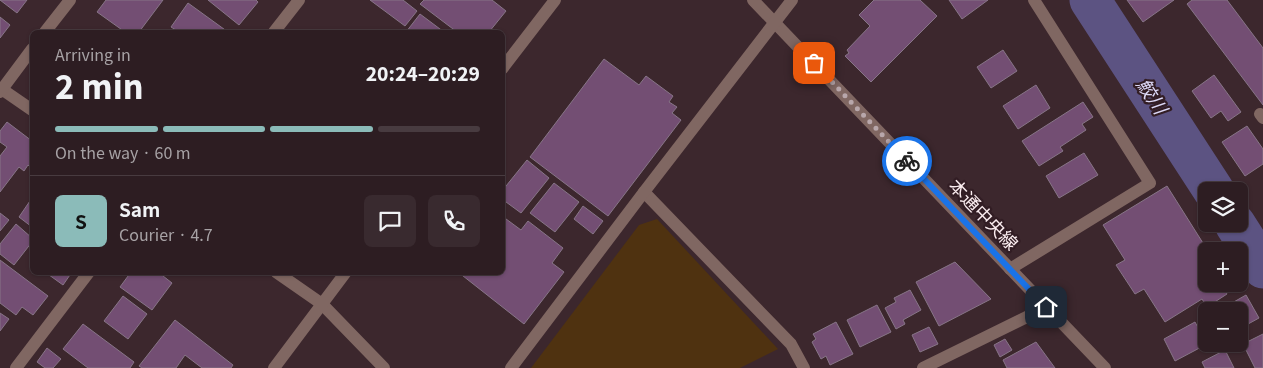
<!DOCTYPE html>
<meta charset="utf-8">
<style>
:root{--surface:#2d1d22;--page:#392a2f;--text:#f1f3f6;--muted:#a7a2a5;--line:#483b40;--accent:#8bbbb9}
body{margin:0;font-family:Georgia,"Noto Sans JP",serif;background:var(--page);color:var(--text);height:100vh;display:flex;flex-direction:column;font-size:19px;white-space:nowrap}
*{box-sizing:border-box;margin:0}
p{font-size:16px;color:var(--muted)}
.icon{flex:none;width:28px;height:28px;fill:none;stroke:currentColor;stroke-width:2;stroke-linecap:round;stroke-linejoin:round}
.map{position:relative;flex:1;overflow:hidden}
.sheet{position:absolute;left:30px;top:30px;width:475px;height:245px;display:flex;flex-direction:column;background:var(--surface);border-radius:8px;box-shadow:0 1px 4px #0004,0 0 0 1px var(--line)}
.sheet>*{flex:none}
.fabs{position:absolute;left:1198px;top:182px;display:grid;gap:10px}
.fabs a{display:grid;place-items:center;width:50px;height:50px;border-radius:8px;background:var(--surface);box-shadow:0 1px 4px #0004,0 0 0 1px var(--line);font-size:25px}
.pin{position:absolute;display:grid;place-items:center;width:42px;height:42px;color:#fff;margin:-21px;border-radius:10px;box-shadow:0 2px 8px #0006}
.courier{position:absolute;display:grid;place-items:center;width:50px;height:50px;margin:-25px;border:4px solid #1a73e8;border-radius:50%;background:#fff;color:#222;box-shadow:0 1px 6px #0007}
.head em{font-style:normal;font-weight:800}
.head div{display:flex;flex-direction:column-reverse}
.head{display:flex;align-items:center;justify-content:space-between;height:85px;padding:0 25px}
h1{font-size:32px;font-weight:800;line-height:38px}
.bar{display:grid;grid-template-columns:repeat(4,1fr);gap:8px 5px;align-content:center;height:60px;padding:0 25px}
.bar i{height:6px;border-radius:4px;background:var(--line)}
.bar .selected{background:var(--accent)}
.bar p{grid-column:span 4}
.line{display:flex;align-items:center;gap:12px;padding:0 25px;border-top:1px solid var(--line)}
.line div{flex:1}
.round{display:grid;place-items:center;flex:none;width:52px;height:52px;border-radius:8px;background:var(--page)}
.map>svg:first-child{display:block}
.green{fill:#4f3210}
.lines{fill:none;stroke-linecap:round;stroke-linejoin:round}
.river{stroke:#5c5382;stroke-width:41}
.building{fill:#734e73;stroke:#877587}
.minor{stroke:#806762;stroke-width:12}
.done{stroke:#b8a7ab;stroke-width:5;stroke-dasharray:0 9}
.route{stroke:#1a73e8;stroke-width:6}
.labels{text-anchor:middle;stroke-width:4.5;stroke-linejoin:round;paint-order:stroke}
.street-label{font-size:18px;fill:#faecef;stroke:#321d24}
.water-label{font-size:19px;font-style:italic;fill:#dcd8f6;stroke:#321d24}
</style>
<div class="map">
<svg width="1263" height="368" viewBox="0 0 1263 368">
<rect width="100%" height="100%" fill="#3c272d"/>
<path class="green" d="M657 219 778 349 740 368H531L639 225Z"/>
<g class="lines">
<g class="river">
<path d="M1090 0 1214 191"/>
<path d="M1235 224 1263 268"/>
</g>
</g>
<g class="building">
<path d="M0 0H27L17 13Z"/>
<path d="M106 0H163L139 32H125L97 12Z"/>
<path d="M208 0H256L258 2 239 25Z"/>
<path d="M370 0H403L417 11 405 26Z"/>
<path d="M424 0H492L506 11 489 32H457L420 4Z"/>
<path d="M874 0H920L937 16 871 82 845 56 849 53 847 50 870 26 859 15Z"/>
<path d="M949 0H988L962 19Z"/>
<path d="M1127 0H1174L1143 22Z"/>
<path d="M1192 0H1227L1263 48V105L1187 4Z"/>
<path d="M188 3 228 32H179L171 27Z"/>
<path d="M420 14 444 32H406Z"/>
<path d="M0 17 10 25 0 38Z"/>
<path d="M1003 50 1017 71 991 88 977 67Z"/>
<path d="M604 59 639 85 646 76 673 96 669 102 677 107 672 113 681 120 608 216 530 157Z"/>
<path d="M1214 75 1241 112 1228 121 1221 111 1211 118 1192 91Z"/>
<path d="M1036 85 1050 108 1018 129 1003 106Z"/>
<path d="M1083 102 1093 117 1082 124 1086 130 1060 147 1063 151 1039 166 1022 141Z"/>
<path d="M7 122 32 141V169L28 165 24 171 19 167 0 192V156L7 147 0 142V131Z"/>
<path d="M1247 126 1263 149V164L1245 176 1222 142Z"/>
<path d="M1084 153 1098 175 1059 198 1046 176Z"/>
<path d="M527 160 549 178 521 213 502 199V191Z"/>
<path d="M554 183 579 202 555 232 530 213Z"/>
<path d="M1167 186 1208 251H1206V284H1227L1222 286 1227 294 1207 307 1202 299 1165 322 1144 289 1135 294 1116 265 1125 260 1103 225Z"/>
<path d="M32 198V227L19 217Z"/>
<path d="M583 206 603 221 593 234 574 219Z"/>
<path d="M0 213 9 220 0 231Z"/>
<path d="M502 216 521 230 528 221 563 248 552 263 564 272 524 324 458 272H502Z"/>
<path d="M16 224 32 238V242L14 265 0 254V244Z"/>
<path d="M0 260 48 296 33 315 22 307 16 315 0 303Z"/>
<path d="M955 262 991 299 939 326 916 282Z"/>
<path d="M45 272H72L63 285Z"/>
<path d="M131 272H158L172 283 152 310 120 287Z"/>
<path d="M910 290 921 310 903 320 905 324 896 329 885 308 896 302 894 298Z"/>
<path d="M1246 295 1259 318 1239 329V311H1218Z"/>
<path d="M123 296 147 314 128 339 104 321Z"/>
<path d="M877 305 891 332 860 347 847 320Z"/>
<path d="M0 313 9 319 0 331Z"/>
<path d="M175 320 233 365 231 368H202L185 355 176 368H142L139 366Z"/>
<path d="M836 322 853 354 830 365 826 356 821 359 812 342 816 339 813 334Z"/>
<path d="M1195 322 1207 344 1175 361 1164 339Z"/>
<path d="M83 324 134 362 130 368H88L63 349Z"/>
<path d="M929 327 938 344 920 352 912 335Z"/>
<path d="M1263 334V368H1255L1243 344Z"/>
<path d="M1005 339 1012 350 1000 357 994 345Z"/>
<path d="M1036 342 1055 368H1007L1003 360Z"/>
<path d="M47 348 61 359 53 368H45L37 362Z"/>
<path d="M1225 350 1234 368H1205L1202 362Z"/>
</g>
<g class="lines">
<g class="minor">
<path d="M753 0 1105 368"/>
<path d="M45 32 70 0"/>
<path d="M274 32 299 0"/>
<path d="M502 69 555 0"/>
<path d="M0 88 32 110"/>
<path d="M0 92 32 49"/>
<path d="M1260 114 1263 118"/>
<path d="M644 192 791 344 804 368"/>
<path d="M1010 269 1150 183 1034 0"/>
<path d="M276 272 322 304 384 368"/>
<path d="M16 368 89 272"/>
<path d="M274 368 346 272"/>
<path d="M511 368 644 192 792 0"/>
<path d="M923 368 1047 307"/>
</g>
</g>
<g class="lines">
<path class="done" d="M814 63 907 161"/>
<path class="route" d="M907 161 1046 307"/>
</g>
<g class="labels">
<g class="street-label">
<text transform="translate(983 215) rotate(46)" y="6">本通中央線</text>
</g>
<g class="water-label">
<text transform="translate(1152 96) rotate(57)" y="7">鮫川</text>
</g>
</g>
</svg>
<div class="fabs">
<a><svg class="icon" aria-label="layers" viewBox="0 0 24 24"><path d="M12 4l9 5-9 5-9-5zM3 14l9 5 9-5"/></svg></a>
<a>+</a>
<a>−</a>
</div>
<div class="pin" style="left:814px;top:63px;background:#ea580c"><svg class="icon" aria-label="bag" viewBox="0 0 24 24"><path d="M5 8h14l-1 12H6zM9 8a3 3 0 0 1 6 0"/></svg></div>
<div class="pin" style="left:1046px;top:307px;background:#1f2937"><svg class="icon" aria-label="home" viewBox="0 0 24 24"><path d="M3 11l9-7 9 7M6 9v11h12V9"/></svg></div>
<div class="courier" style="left:907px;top:161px"><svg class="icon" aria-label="bike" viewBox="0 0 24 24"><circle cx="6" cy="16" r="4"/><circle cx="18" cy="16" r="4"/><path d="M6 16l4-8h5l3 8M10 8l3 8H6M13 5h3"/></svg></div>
<section class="sheet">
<div class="head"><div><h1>2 min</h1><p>Arriving in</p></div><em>20:24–20:29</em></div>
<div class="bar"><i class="selected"></i><i class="selected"></i><i class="selected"></i><i></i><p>On the way · 60 m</p></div>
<div class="line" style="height:90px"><b class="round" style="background:var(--accent);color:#111">S</b><div><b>Sam</b><p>Courier · 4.7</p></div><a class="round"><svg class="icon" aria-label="chat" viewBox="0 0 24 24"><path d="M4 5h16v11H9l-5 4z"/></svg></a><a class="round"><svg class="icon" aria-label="phone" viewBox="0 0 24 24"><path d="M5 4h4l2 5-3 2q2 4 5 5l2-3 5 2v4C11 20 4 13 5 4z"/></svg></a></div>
</section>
</div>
